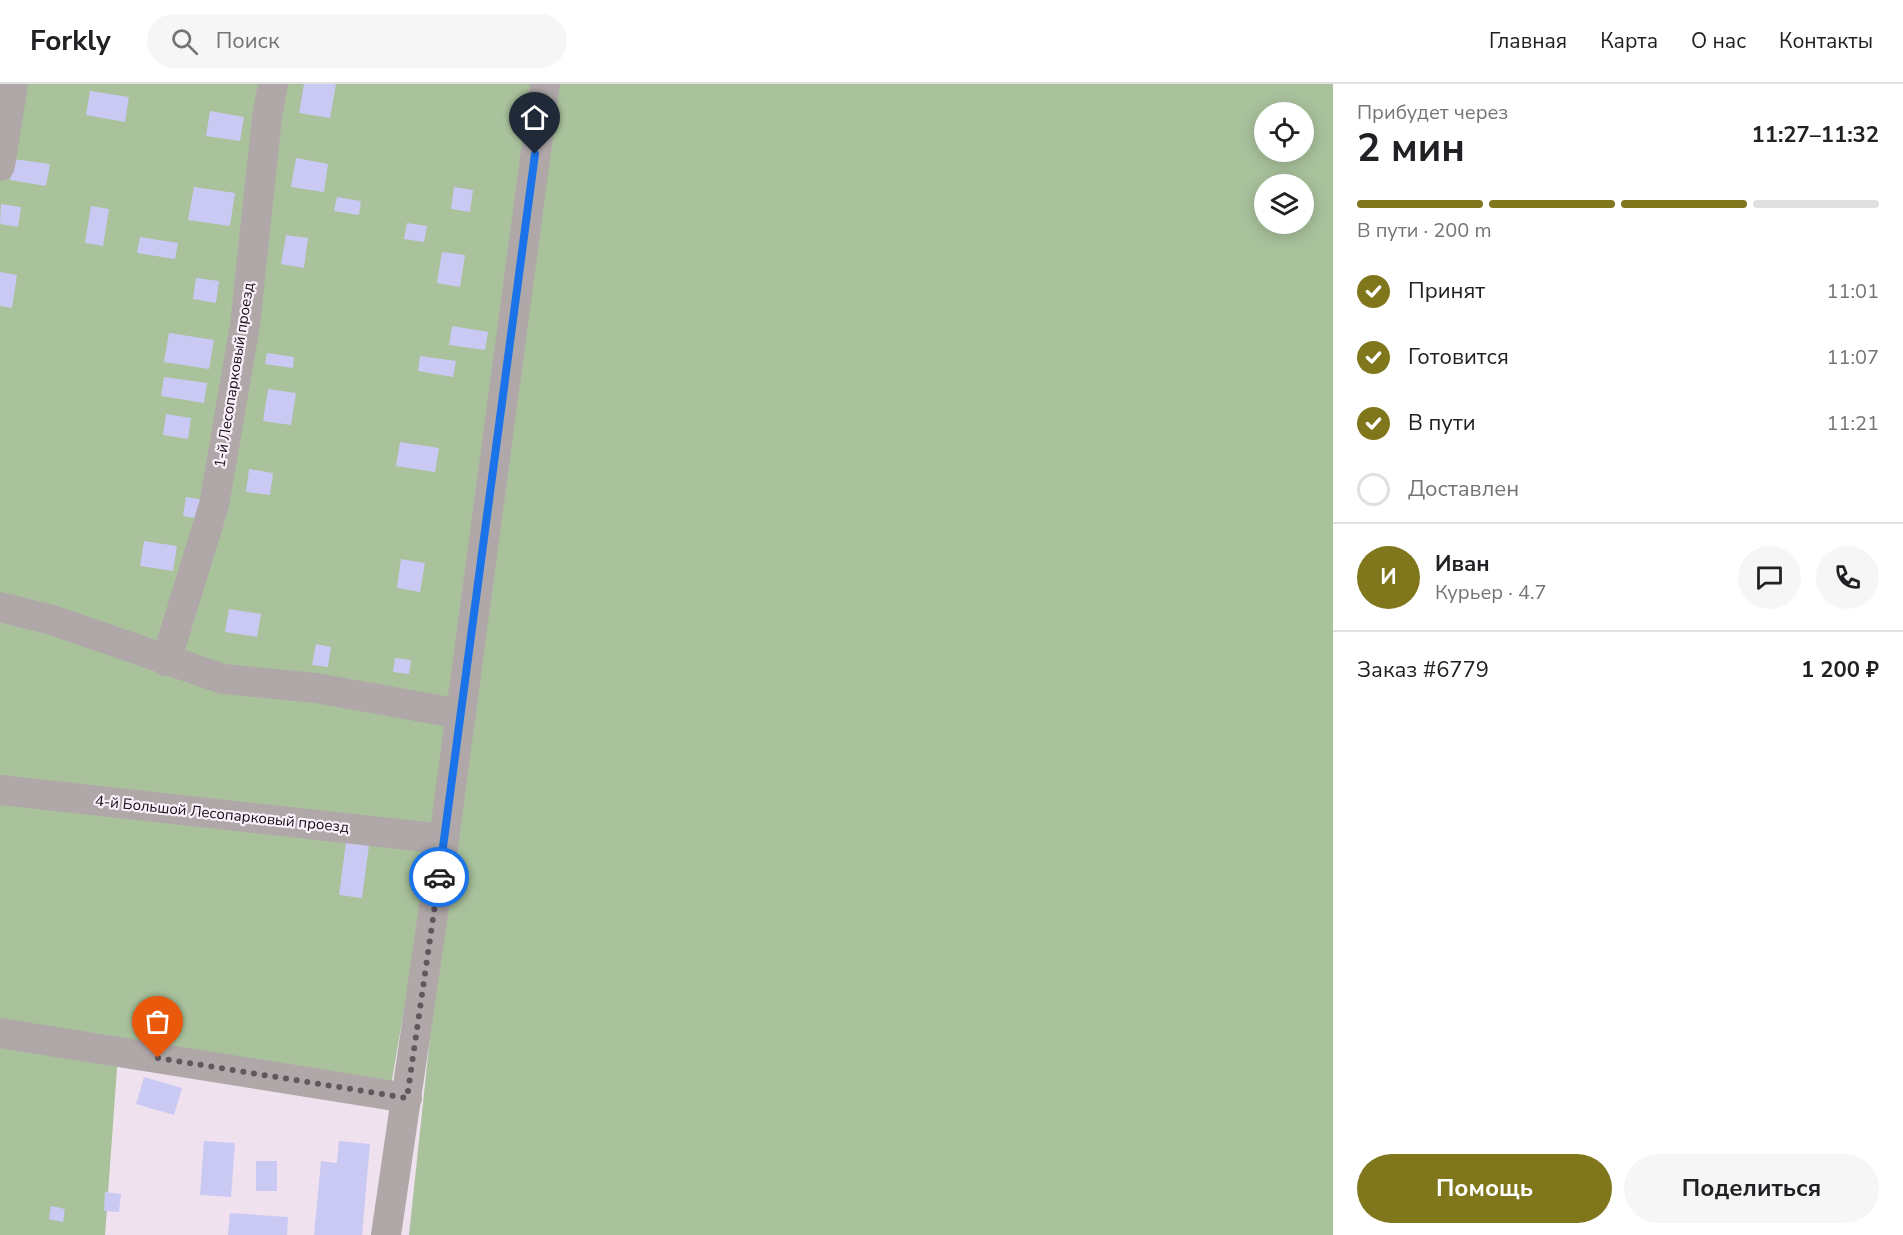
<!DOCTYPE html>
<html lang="ru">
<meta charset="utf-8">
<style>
:root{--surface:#fff;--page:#f6f6f6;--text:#202124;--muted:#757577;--line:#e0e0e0;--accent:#80771c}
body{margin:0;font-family:"Nunito Sans",sans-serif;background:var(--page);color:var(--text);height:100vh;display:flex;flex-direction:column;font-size:22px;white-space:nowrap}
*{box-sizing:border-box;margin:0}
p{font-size:20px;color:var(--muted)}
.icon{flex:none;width:33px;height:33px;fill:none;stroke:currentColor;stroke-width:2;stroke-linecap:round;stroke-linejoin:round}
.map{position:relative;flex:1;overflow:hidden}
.sheet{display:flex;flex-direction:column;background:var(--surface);width:570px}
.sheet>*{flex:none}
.tools{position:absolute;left:1254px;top:18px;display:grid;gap:12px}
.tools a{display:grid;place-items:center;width:60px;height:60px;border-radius:50%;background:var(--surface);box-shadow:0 3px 15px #0003;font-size:30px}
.pin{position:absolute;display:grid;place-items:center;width:51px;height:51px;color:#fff;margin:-62px -26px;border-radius:50% 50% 50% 0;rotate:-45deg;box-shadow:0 0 6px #0007}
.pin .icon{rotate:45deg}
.courier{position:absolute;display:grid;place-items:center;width:60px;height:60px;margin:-30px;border:4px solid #1a73e8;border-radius:50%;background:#fff;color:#222;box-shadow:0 2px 8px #0007}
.summary em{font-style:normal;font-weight:700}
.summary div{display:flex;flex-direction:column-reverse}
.summary{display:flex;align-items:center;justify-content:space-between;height:102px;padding:0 24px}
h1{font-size:39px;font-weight:700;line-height:45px}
.bar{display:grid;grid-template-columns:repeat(4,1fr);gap:9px 6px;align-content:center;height:72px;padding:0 24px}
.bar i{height:8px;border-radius:4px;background:var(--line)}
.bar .on{background:var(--accent)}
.bar p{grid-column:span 4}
.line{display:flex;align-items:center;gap:15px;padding:0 24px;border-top:2px solid var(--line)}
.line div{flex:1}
.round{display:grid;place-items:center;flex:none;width:63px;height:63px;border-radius:32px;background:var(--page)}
ol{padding:0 24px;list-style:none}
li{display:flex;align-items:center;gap:18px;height:66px}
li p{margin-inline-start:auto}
li .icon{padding:6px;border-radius:50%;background:var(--accent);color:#fff;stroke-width:4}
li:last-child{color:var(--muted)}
li i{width:33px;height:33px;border:3px solid var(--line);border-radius:50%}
.primary-button{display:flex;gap:12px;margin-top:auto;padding:12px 24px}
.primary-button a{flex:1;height:69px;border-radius:36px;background:var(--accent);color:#fff;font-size:24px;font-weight:700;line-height:69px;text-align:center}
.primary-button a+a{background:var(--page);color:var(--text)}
header{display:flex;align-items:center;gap:36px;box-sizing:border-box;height:84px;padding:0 30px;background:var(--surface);border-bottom:2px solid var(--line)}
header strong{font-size:28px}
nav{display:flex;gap:33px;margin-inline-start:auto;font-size:21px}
.search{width:420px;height:54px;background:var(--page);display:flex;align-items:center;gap:15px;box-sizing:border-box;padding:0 21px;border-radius:33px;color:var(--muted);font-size:22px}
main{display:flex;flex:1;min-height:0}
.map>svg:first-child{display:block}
.green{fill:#a9c29c;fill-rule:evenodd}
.building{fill:#cac9f3}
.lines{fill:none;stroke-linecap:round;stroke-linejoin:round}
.minor{stroke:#b0a8a8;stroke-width:30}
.done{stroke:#5f585f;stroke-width:6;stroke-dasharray:0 10.8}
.route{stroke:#1a73e8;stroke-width:8}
.labels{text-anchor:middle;stroke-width:4.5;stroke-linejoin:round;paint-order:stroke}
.street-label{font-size:15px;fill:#120e12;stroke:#fceffb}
</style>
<header>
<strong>Forkly</strong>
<div class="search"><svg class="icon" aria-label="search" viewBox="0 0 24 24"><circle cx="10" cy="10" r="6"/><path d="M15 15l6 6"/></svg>Поиск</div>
<nav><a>Главная</a><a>Карта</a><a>О нас</a><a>Контакты</a></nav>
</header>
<main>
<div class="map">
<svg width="1333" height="1151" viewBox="0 0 1333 1151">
<rect width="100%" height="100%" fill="#efe2ee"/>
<path class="green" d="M0 0H1333V1151H409L479 491 389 1013 118 971 105 1151H0ZM1264 28H1304V68H1264ZM1264 100H1304V140H1264Z"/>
<g class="building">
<path d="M304 0H336L330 34 299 29Z"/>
<path d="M90 7 129 13 125 38 86 31Z"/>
<path d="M210 27 244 33 240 57 206 52Z"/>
<path d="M296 74 328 80 324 108 291 103Z"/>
<path d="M13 75 50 80 46 102 10 96Z"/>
<path d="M194 103 235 109 230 142 188 136Z"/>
<path d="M454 103 473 106 470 128 451 125Z"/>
<path d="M337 113 361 117 359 131 334 127Z"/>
<path d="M1 120 21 123 18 143 0 140Z"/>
<path d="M91 122 109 125 103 162 85 159Z"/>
<path d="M407 139 427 142 424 158 404 155Z"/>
<path d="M286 151 308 154 304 184 281 180Z"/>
<path d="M140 153 178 159 175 175 137 169Z"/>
<path d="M442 168 465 171 460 203 437 199Z"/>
<path d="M0 188 17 191 12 224 0 222Z"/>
<path d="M196 194 219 197 216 219 193 215Z"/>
<path d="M452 242 488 248 485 266 449 261Z"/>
<path d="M169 249 214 256 209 285 164 278Z"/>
<path d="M267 269 294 273 293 284 265 280Z"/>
<path d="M420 272 456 277 453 293 418 287Z"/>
<path d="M164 293 207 299 204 319 161 312Z"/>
<path d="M268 305 296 309 291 341 263 337Z"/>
<path d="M166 330 191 334 188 355 163 351Z"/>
<path d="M400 358 439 364 435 388 396 382Z"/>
<path d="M249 385 273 389 270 411 246 408Z"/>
<path d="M186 413 204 416 201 435 183 432Z"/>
<path d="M144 457 177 462 173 487 140 482Z"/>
<path d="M401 475 425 479 420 508 397 504Z"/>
<path d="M229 525 261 530 257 553 225 548Z"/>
<path d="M316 560 331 563 328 583 312 581Z"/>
<path d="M395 574 411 576 409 590 393 588Z"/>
<path d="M346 758 369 761 362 814 339 811Z"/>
<path d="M144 993 182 1004 174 1031 136 1020Z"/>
<path d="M204 1057 235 1059 231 1113 200 1111Z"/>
<path d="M339 1057 370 1060 362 1151H314L321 1077 337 1079Z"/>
<rect x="256" y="1077" width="21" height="30"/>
<path d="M105 1108 121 1110 119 1128 104 1127Z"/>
<path d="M51 1122 65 1125 63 1138 49 1135Z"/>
<path d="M230 1129 288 1133 287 1151H228Z"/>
</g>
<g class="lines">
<g class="minor">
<path d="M0 82 13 0"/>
<path d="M0 523 52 536 223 595 316 604 461 630"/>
<path d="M166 577 214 421 245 241 267 33 273 0"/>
<path d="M0 706 444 755"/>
<path d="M0 949 407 1014"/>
<path d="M386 1151 444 755 545 0"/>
</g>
</g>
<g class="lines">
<path class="done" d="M158 974 407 1014 439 793"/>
<path class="route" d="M439 793 535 70"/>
</g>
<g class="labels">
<g class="street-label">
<text transform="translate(234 291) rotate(-81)" y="5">1-й Лесопарковый проезд</text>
<text transform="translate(222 730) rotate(6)" y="5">4-й Большой Лесопарковый проезд</text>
</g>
</g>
</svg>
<div class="tools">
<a><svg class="icon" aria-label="locate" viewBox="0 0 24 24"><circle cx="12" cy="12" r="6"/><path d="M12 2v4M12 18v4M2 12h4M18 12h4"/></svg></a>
<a><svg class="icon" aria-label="layers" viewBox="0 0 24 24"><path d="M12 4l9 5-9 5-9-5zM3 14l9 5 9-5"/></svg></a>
</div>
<div class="pin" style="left:158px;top:974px;background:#ea580c"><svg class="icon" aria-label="bag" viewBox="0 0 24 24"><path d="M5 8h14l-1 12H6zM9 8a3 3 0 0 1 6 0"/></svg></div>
<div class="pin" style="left:535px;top:70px;background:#1f2937"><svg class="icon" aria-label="home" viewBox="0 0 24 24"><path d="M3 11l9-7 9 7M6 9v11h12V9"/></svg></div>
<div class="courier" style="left:439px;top:793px"><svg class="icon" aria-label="car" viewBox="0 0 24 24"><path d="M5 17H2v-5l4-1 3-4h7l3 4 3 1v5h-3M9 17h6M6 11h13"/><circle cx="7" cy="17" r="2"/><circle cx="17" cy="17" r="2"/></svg></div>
</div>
<section class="sheet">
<div class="summary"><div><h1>2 мин</h1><p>Прибудет через</p></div><em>11:27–11:32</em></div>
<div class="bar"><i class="on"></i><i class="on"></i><i class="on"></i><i></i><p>В пути · 200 m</p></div>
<ol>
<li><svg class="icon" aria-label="check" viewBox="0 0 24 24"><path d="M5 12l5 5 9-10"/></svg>Принят<p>11:01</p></li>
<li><svg class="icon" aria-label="check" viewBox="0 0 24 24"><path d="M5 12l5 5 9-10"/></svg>Готовится<p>11:07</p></li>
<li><svg class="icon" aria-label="check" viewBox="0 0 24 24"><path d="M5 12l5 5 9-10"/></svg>В пути<p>11:21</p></li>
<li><i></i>Доставлен</li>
</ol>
<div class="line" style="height:108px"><b class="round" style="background:var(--accent);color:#fff">И</b><div><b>Иван</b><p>Курьер · 4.7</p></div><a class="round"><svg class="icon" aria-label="chat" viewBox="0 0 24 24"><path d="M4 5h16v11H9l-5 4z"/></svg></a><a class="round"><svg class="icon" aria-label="phone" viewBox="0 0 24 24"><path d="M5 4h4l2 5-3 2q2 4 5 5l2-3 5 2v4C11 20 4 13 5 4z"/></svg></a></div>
<div class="line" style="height:78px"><div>Заказ #6779</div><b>1 200 ₽</b></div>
<div class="primary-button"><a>Помощь</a><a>Поделиться</a></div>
</section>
</main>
